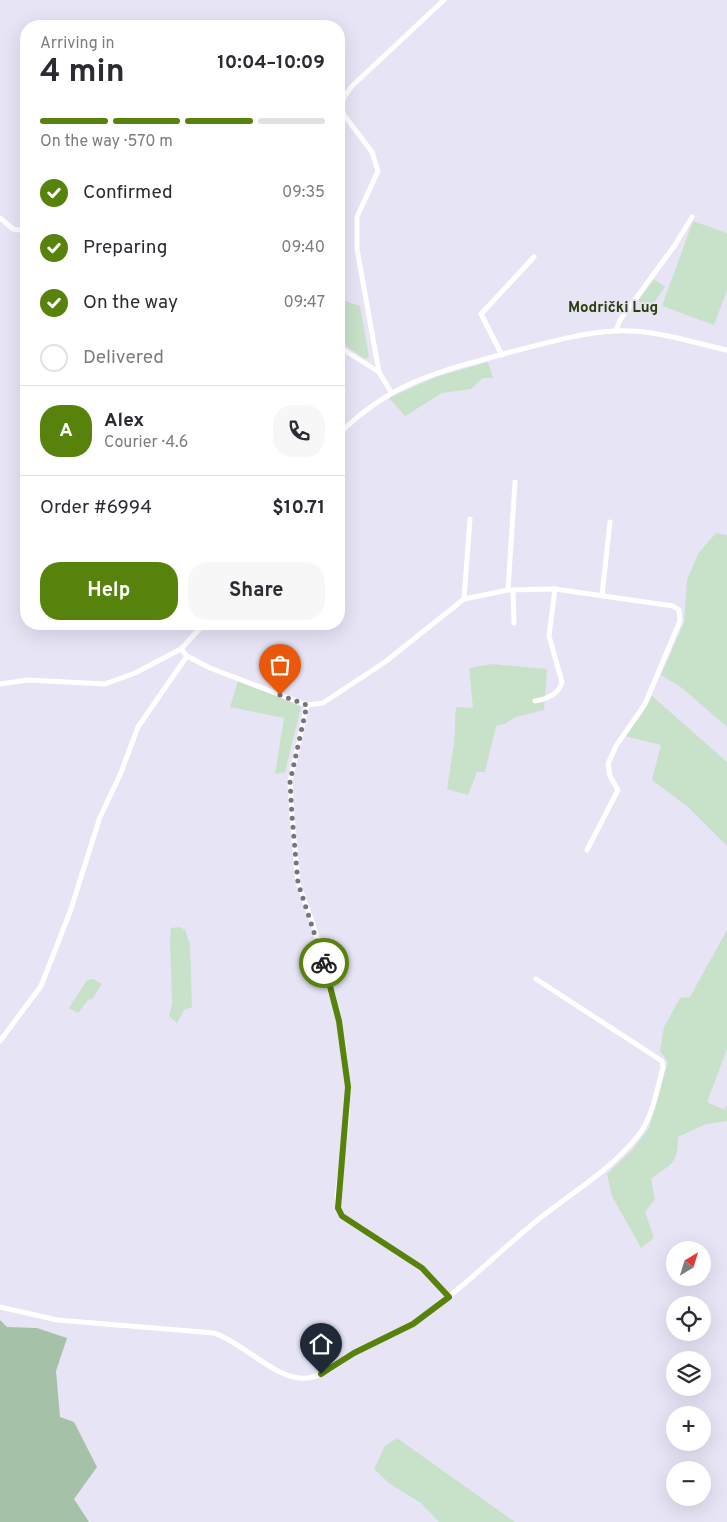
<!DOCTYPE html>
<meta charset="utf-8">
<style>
:root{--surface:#fff;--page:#f7f7f7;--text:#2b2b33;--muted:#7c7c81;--line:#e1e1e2;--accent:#57820b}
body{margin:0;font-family:Overpass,sans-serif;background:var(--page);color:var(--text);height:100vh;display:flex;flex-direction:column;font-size:19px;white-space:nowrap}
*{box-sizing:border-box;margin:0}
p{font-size:16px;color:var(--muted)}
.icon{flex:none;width:28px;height:28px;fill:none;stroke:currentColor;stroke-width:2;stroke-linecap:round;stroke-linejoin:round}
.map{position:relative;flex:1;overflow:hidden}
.panel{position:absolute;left:20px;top:20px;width:325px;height:610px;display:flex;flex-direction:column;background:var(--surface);border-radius:20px;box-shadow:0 5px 20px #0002}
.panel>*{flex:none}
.needle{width:32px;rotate:38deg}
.tools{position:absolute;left:666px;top:1241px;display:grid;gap:10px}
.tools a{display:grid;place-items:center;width:45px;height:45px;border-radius:50%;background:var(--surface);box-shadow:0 5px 20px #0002;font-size:25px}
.pin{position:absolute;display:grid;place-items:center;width:42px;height:42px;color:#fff;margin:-51px -21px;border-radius:50% 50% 50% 0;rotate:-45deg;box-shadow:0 0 5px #0007}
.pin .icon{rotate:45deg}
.courier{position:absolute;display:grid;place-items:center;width:50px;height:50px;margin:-25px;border:4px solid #57820b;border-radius:50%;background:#fff;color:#222;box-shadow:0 1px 6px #0007}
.summary em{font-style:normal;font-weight:700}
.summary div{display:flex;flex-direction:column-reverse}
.summary{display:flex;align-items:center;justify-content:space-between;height:85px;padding:0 20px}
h1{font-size:32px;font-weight:700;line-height:38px}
.bar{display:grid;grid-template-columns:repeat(4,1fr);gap:8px 5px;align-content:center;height:60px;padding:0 20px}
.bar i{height:6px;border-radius:4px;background:var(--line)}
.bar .selected{background:var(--accent)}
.bar p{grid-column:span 4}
.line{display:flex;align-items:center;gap:12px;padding:0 20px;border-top:1px solid var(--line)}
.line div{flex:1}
.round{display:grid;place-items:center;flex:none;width:52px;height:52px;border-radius:20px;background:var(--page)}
ol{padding:0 20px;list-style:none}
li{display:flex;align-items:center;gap:15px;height:55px}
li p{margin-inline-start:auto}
li .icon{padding:5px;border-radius:50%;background:var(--accent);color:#fff;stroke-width:4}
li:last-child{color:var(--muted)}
li i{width:28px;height:28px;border:2px solid var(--line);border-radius:50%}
.primary-button{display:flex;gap:10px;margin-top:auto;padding:10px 20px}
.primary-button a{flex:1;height:58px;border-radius:20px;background:var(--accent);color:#fff;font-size:20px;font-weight:700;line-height:58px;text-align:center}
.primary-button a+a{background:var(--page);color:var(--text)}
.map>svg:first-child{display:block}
.green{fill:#c7e2c9}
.forest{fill:#a5c2a8}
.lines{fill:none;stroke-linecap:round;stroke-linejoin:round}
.street{stroke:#fff;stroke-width:5}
.done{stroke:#76747f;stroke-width:5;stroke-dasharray:0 9}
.route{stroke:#57820b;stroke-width:6}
.labels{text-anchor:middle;stroke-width:4;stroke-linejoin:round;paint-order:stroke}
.quarter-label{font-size:15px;font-weight:bold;fill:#2a3f0b;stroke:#e7e4f6}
</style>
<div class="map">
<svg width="727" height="1522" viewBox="0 0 727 1522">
<rect width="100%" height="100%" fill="#e7e4f6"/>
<g class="green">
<path d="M693 221 727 233V290L714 325 662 306Z"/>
<path d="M654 279 665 287 649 309 638 301Z"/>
<path d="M339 299 360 306 369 357 365 359 339 341Z"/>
<path d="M488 362 493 378H483L471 389 442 393 405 416 389 398 436 377Z"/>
<path d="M716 533 727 535V727L682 688 661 675 684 623 687 580 698 554Z"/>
<path d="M492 664 547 669 544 710 516 717 504 724 496 726 485 772H477L468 795 447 789 454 744 456 707 473 708 469 668Z"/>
<path d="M239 678 301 707 285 772 275 774 284 718 230 707Z"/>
<path d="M652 696 727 762V846L687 806 652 780 661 745 624 736 640 717Z"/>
<path d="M180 927 185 930 190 944 192 1007 184 1010 177 1023 169 1016 172 1004 170 937 171 928Z"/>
<path d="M727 930V1049L707 1102 724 1110 727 1105V1121L706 1124 678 1137C678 1164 672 1163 651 1179L655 1199 645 1212 654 1238 641 1248 612 1196 607 1174 633 1149 649 1128 668 1062 660 1051 664 1027 680 998 690 997Z"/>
<path d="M93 979 102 984 92 999 88 1000 78 1013 69 1008 87 980Z"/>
<path d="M397 1438 515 1522H439L421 1503 390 1484 374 1469 385 1446Z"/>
</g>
<path class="forest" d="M0 1320 7 1327 37 1328 67 1338 56 1371 60 1417 74 1422 97 1467 74 1499 89 1522H0Z"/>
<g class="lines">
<g class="street">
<path d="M0 218 13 229 26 231"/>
<path d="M616 331 620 320 675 245 692 217"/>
<path d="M339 347 379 372"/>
<path d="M502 355 481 314 534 257"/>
<path d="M391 392 379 372 357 249V217L378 171 372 152 344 115 341 106 344 97 352 86 444 0"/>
<path d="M339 434C392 381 439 372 507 353 543 344 578 333 615 331 653 329 690 342 727 350"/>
<path d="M508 590 515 482"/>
<path d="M513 590 514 623"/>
<path d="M602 595 610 522"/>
<path d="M464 599 470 519"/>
<path d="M181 649 187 656 210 668 307 705"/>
<path d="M0 684 28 680 105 684 135 673 181 649 204 624"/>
<path d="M535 701C547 699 559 694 562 682L549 636 555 589"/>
<path d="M0 1041 41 986 70 912 100 817 120 775 138 727 187 656"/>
<path d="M449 1297 422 1268 342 1217 338 1208 337 1197 347 1118 348 1087 344 1048 336 1007 313 924 298 883 292 816 290 782 307 705 323 703 385 662 464 599 508 590 555 589 673 606 679 610 680 621 645 704 616 746 608 764 610 776 618 790 587 850"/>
<path d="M0 1307 57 1320 214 1333C243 1342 277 1382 308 1378 326 1375 339 1363 354 1353 373 1342 396 1335 415 1323 455 1295 490 1260 528 1228 564 1197 606 1175 637 1137 653 1118 657 1089 663 1067L662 1061 536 979"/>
</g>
</g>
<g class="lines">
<path class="done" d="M280 695 307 705 290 782 292 816 298 883 324 963"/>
<path class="route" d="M321 1374 354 1353 413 1324 449 1297 422 1268 342 1216 338 1208 348 1087 339 1021 324 963"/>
</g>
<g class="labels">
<g class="quarter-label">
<text x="613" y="312">Modrički Lug</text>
</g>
</g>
</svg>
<div class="tools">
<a><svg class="needle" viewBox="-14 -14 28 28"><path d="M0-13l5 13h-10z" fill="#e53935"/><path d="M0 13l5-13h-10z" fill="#7c7c81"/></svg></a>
<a><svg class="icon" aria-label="locate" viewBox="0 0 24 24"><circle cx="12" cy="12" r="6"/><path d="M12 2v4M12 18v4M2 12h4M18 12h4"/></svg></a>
<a><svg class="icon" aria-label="layers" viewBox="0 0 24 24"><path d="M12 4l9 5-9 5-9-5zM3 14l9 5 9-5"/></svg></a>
<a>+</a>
<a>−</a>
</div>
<div class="pin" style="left:280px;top:695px;background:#ea580c"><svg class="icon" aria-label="bag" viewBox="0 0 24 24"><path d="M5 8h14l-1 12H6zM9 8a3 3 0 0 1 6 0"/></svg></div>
<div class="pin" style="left:321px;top:1374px;background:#1f2937"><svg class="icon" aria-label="home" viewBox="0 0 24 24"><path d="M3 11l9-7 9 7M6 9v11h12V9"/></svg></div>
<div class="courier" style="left:324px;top:963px"><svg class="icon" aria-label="bike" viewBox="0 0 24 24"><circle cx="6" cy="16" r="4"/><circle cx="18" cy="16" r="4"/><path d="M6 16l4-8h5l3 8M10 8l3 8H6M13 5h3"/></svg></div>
<section class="panel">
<div class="summary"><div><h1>4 min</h1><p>Arriving in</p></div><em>10:04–10:09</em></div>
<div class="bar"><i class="selected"></i><i class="selected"></i><i class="selected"></i><i></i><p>On the way · 570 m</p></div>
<ol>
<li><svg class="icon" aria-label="check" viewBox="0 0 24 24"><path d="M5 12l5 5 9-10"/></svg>Confirmed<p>09:35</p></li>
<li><svg class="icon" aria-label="check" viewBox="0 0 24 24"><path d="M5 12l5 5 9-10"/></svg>Preparing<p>09:40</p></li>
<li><svg class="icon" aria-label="check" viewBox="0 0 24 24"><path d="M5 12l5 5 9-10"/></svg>On the way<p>09:47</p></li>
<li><i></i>Delivered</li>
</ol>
<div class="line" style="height:90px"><b class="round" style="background:var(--accent);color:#fff">A</b><div><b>Alex</b><p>Courier · 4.6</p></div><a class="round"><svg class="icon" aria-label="phone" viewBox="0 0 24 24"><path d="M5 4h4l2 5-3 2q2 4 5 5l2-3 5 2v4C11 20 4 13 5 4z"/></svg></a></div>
<div class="line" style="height:65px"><div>Order #6994</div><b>$10.71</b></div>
<div class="primary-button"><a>Help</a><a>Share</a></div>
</section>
</div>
